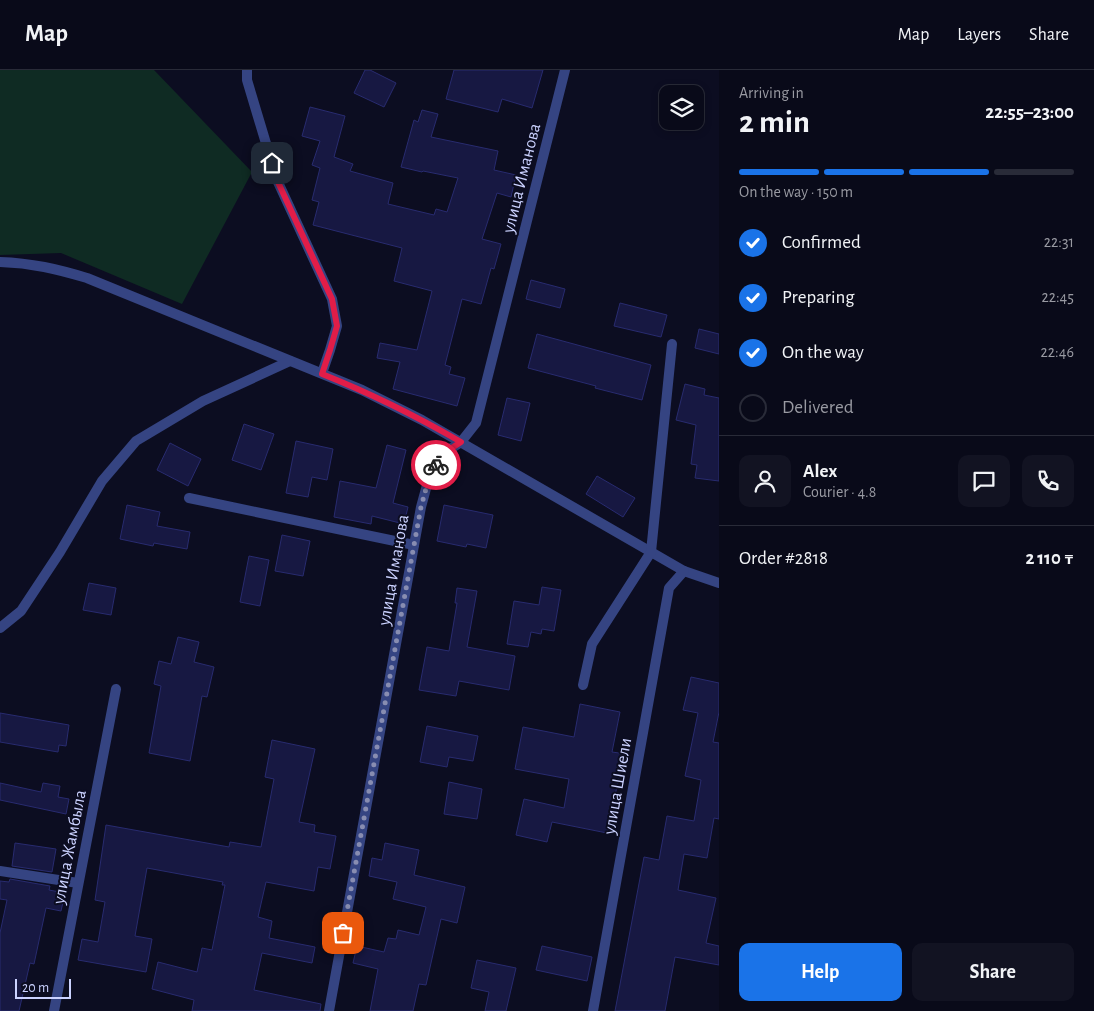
<!DOCTYPE html>
<meta charset="utf-8">
<style>
:root{--surface:#090a19;--page:#121322;--text:#f1f3f6;--muted:#999aa2;--line:#292b38;--accent:#1a73e8}
body{margin:0;font-family:"Alegreya Sans",sans-serif;background:var(--page);color:var(--text);height:100vh;display:flex;flex-direction:column;font-size:19px;white-space:nowrap}
*{box-sizing:border-box;margin:0}
p{font-size:16px;color:var(--muted)}
.icon{flex:none;width:28px;height:28px;fill:none;stroke:currentColor;stroke-width:2;stroke-linecap:round;stroke-linejoin:round}
.map{position:relative;flex:1;overflow:hidden}
.panel{display:flex;flex-direction:column;background:var(--surface);width:375px}
.panel>*{flex:none}
.tools{position:absolute;left:659px;top:15px;display:grid;gap:10px}
.tools a{display:grid;place-items:center;width:45px;height:45px;border-radius:10px;background:var(--surface);box-shadow:0 2px 8px #0003,0 0 0 1px var(--line);font-size:25px}
.scale{position:absolute;left:15px;bottom:12px;width:56px;box-sizing:border-box;padding-left:5px;border:2px solid #cbd2ff;border-top:0;font-size:14px;line-height:18px;white-space:nowrap;color:#cbd2ff;-webkit-text-stroke:4px #0c0d21;paint-order:stroke}
.pin{position:absolute;display:grid;place-items:center;width:42px;height:42px;color:#fff;margin:-21px;border-radius:10px;box-shadow:0 2px 8px #0006}
.courier{position:absolute;display:grid;place-items:center;width:50px;height:50px;margin:-25px;border:4px solid #e11d48;border-radius:50%;background:#fff;color:#222;box-shadow:0 1px 6px #0007}
.summary em{font-style:normal;font-weight:700}
.summary div{display:flex;flex-direction:column-reverse}
.summary{display:flex;align-items:center;justify-content:space-between;height:85px;padding:0 20px}
h1{font-size:32px;font-weight:700;line-height:38px}
.bar{display:grid;grid-template-columns:repeat(4,1fr);gap:8px 5px;align-content:center;height:60px;padding:0 20px}
.bar i{height:6px;border-radius:4px;background:var(--line)}
.bar .on{background:var(--accent)}
.bar p{grid-column:span 4}
.line{display:flex;align-items:center;gap:12px;padding:0 20px;border-top:1px solid var(--line)}
.line div{flex:1}
.round{display:grid;place-items:center;flex:none;width:52px;height:52px;border-radius:10px;background:var(--page)}
ol{padding:0 20px;list-style:none}
li{display:flex;align-items:center;gap:15px;height:55px}
li p{margin-inline-start:auto}
li .icon{padding:5px;border-radius:50%;background:var(--accent);color:#fff;stroke-width:4}
li:last-child{color:var(--muted)}
li i{width:28px;height:28px;border:2px solid var(--line);border-radius:50%}
.action{display:flex;gap:10px;margin-top:auto;padding:10px 20px}
.action a{flex:1;height:58px;border-radius:10px;background:var(--accent);color:#fff;font-size:20px;font-weight:700;line-height:58px;text-align:center}
.action a+a{background:var(--page);color:var(--text)}
header{display:flex;align-items:center;gap:30px;box-sizing:border-box;height:70px;padding:0 25px;background:var(--surface);border-bottom:1px solid var(--line)}
header strong{font-size:24px}
nav{display:flex;gap:28px;margin-inline-start:auto;font-size:18px}
main{display:flex;flex:1;min-height:0}
.map>svg:first-child{display:block}
.green{fill:#0f2b23}
.building{fill:#171842;stroke:#282b6f}
.lines{fill:none;stroke-linecap:round;stroke-linejoin:round}
.minor{stroke:#354482;stroke-width:10}
.done{stroke:#888db1;stroke-width:5;stroke-dasharray:0 9}
.route{stroke:#e11d48;stroke-width:6}
.labels{text-anchor:middle;stroke-width:4;stroke-linejoin:round;paint-order:stroke}
.street-label{font-size:18px;fill:#cbd2ff;stroke:#0c0d21}
</style>
<header>
<strong>Map</strong>
<nav><a>Map</a><a>Layers</a><a>Share</a></nav>
</header>
<main>
<div class="map">
<svg width="719" height="941" viewBox="0 0 719 941">
<rect width="100%" height="100%" fill="#0c0d21"/>
<path class="green" d="M0 0H154L252 102 182 234 61 183 0 185Z"/>
<g class="building">
<path d="M365 0H370L396 13 384 37 354 23Z"/>
<path d="M454 0H543L532 38 502 29 498 42 446 29Z"/>
<path d="M310 37 345 46 334 87 353 94 350 101 393 113 388 134 434 145 436 139 447 142 458 108 423 101 422 102 401 97 414 50 418 52 422 40 438 44 431 67 498 81 494 100 516 105 511 127 497 123 482 169 501 174 494 199 491 198 481 234 462 229 445 295 451 297 449 304 465 308 457 336 393 319 400 292 377 288 380 273 417 280 432 221 394 211 402 178 313 155 319 132 312 130 320 98 312 95 320 71 302 66Z"/>
<path d="M531 210 565 219 560 238 526 229Z"/>
<path d="M620 233 667 245 661 267 614 256Z"/>
<path d="M699 259 719 264V284L695 278Z"/>
<path d="M537 264 651 295 642 330 595 318 596 316 528 298Z"/>
<path d="M685 314 705 319 704 325 719 328V411L695 408 697 395 691 394 696 355 676 350Z"/>
<path d="M507 328 530 333 521 371 498 365Z"/>
<path d="M244 354 274 364 261 400 232 390Z"/>
<path d="M296 371 333 379 327 410 312 407 308 427 286 423Z"/>
<path d="M170 373 201 389 188 416 157 400Z"/>
<path d="M387 375 406 380 393 433 408 437 404 454 372 446 371 454 334 447 340 411 376 418Z"/>
<path d="M597 406 635 428 623 447 586 424Z"/>
<path d="M127 435 160 442 157 456 190 462 187 479 154 473 153 476 120 469Z"/>
<path d="M444 435 493 445 486 478 467 474 466 477 437 471Z"/>
<path d="M282 465 310 471 303 506 275 501Z"/>
<path d="M249 486 269 490 260 536 240 532Z"/>
<path d="M89 513 116 518 111 545 83 540Z"/>
<path d="M542 517 561 520 554 561 542 559 541 564 531 562 528 577 507 574 514 531 539 535Z"/>
<path d="M457 518 477 521 467 577 515 586 509 620 459 611 456 626 419 620 427 577 449 581 457 533H455Z"/>
<path d="M178 567 199 572 194 592 214 597 207 627 202 626 190 691 149 683 161 616 154 614 159 591 171 594Z"/>
<path d="M691 607 719 613V642L713 672 719 673V749L714 748 707 788 684 784 678 820 716 828 706 873 719 876V895L675 887 665 941H615L644 787 659 790 667 746 694 751 701 710 685 706 698 643 683 640Z"/>
<path d="M580 634 620 642 612 682 626 684 621 707H619L607 763 552 752 547 772 516 765 524 729 564 738 569 709 515 699 523 657 574 667Z"/>
<path d="M0 643 69 655 66 676 59 675 58 682 0 672Z"/>
<path d="M427 656 478 666 473 691 449 687 447 697 420 692Z"/>
<path d="M272 670 315 679 299 752 315 755 314 762 336 766 330 799 318 797 314 821 266 812 258 847 272 851 269 868 315 877 312 893 262 883 254 920 321 934 320 941H192L194 930 152 919 158 892 197 902 202 878 212 880 225 815H222L223 812 147 798 135 866 152 869 146 902 78 890 82 869 98 872 105 832 95 830 106 755 229 777 230 772 261 777 274 709 265 707Z"/>
<path d="M449 712 482 719 477 749 444 744Z"/>
<path d="M0 713 41 722 43 713 60 716 58 727 69 729 66 744 0 730Z"/>
<path d="M15 773 56 779 52 802 12 796Z"/>
<path d="M385 773 419 780 414 805 465 817 457 853 441 849 426 915 419 914 413 941H370L378 899 353 893 357 876 384 882 388 868 396 869 398 860 419 865 426 837 393 829 397 812 369 806 372 788 382 790Z"/>
<path d="M10 809 50 816 49 820 65 823 61 841 46 838 34 894 30 893 19 941H0V863L7 830 0 829V811L9 812Z"/>
<path d="M542 876 592 887 587 911 536 900Z"/>
<path d="M477 890 516 898 506 941H485L489 922 471 918Z"/>
</g>
<g class="lines">
<g class="minor">
<path d="M247 0V10L277 110 332 229 337 256 330 280 322 303"/>
<path d="M0 192C32 193 57 199 87 208L362 320 422 350 684 501 719 513"/>
<path d="M189 428 414 475"/>
<path d="M0 558 21 541 60 482 102 411 136 371 203 331 290 291"/>
<path d="M583 615 592 574 651 482 672 274"/>
<path d="M0 801 78 813"/>
<path d="M54 941 116 619"/>
<path d="M329 941 421 437 430 404 444 383 461 372 476 353 565 0"/>
<path d="M593 941 669 518 684 501"/>
</g>
</g>
<g class="lines">
<path class="done" d="M343 863 421 437 430 404 436 395"/>
<path class="route" d="M272 93 277 110 332 229 337 256 330 280 322 304C370 323 416 346 461 372L444 383 436 395"/>
</g>
<g class="labels">
<g class="street-label">
<text transform="translate(521 108) rotate(-76)" y="6">улица Иманова</text>
<text transform="translate(393 500) rotate(-80)" y="6">улица Иманова</text>
<text transform="translate(617 716) rotate(-80)" y="6">улица Шиели</text>
<text transform="translate(69 777) rotate(-79)" y="6">улица Жамбыла</text>
</g>
</g>
</svg>
<div class="tools">
<a><svg class="icon" aria-label="layers" viewBox="0 0 24 24"><path d="M12 4l9 5-9 5-9-5zM3 14l9 5 9-5"/></svg></a>
</div>
<div class="scale">20 m</div>
<div class="pin" style="left:343px;top:863px;background:#ea580c"><svg class="icon" aria-label="bag" viewBox="0 0 24 24"><path d="M5 8h14l-1 12H6zM9 8a3 3 0 0 1 6 0"/></svg></div>
<div class="pin" style="left:272px;top:93px;background:#1f2937"><svg class="icon" aria-label="home" viewBox="0 0 24 24"><path d="M3 11l9-7 9 7M6 9v11h12V9"/></svg></div>
<div class="courier" style="left:436px;top:395px"><svg class="icon" aria-label="bike" viewBox="0 0 24 24"><circle cx="6" cy="16" r="4"/><circle cx="18" cy="16" r="4"/><path d="M6 16l4-8h5l3 8M10 8l3 8H6M13 5h3"/></svg></div>
</div>
<section class="panel">
<div class="summary"><div><h1>2 min</h1><p>Arriving in</p></div><em>22:55–23:00</em></div>
<div class="bar"><i class="on"></i><i class="on"></i><i class="on"></i><i></i><p>On the way · 150 m</p></div>
<ol>
<li><svg class="icon" aria-label="check" viewBox="0 0 24 24"><path d="M5 12l5 5 9-10"/></svg>Confirmed<p>22:31</p></li>
<li><svg class="icon" aria-label="check" viewBox="0 0 24 24"><path d="M5 12l5 5 9-10"/></svg>Preparing<p>22:45</p></li>
<li><svg class="icon" aria-label="check" viewBox="0 0 24 24"><path d="M5 12l5 5 9-10"/></svg>On the way<p>22:46</p></li>
<li><i></i>Delivered</li>
</ol>
<div class="line" style="height:90px"><a class="round"><svg class="icon" aria-label="person" viewBox="0 0 24 24"><circle cx="12" cy="8" r="4"/><path d="M4 21q1-7 8-7t8 7"/></svg></a><div><b>Alex</b><p>Courier · 4.8</p></div><a class="round"><svg class="icon" aria-label="chat" viewBox="0 0 24 24"><path d="M4 5h16v11H9l-5 4z"/></svg></a><a class="round"><svg class="icon" aria-label="phone" viewBox="0 0 24 24"><path d="M5 4h4l2 5-3 2q2 4 5 5l2-3 5 2v4C11 20 4 13 5 4z"/></svg></a></div>
<div class="line" style="height:65px"><div>Order #2818</div><b>2 110 ₸</b></div>
<div class="action"><a>Help</a><a>Share</a></div>
</section>
</main>
